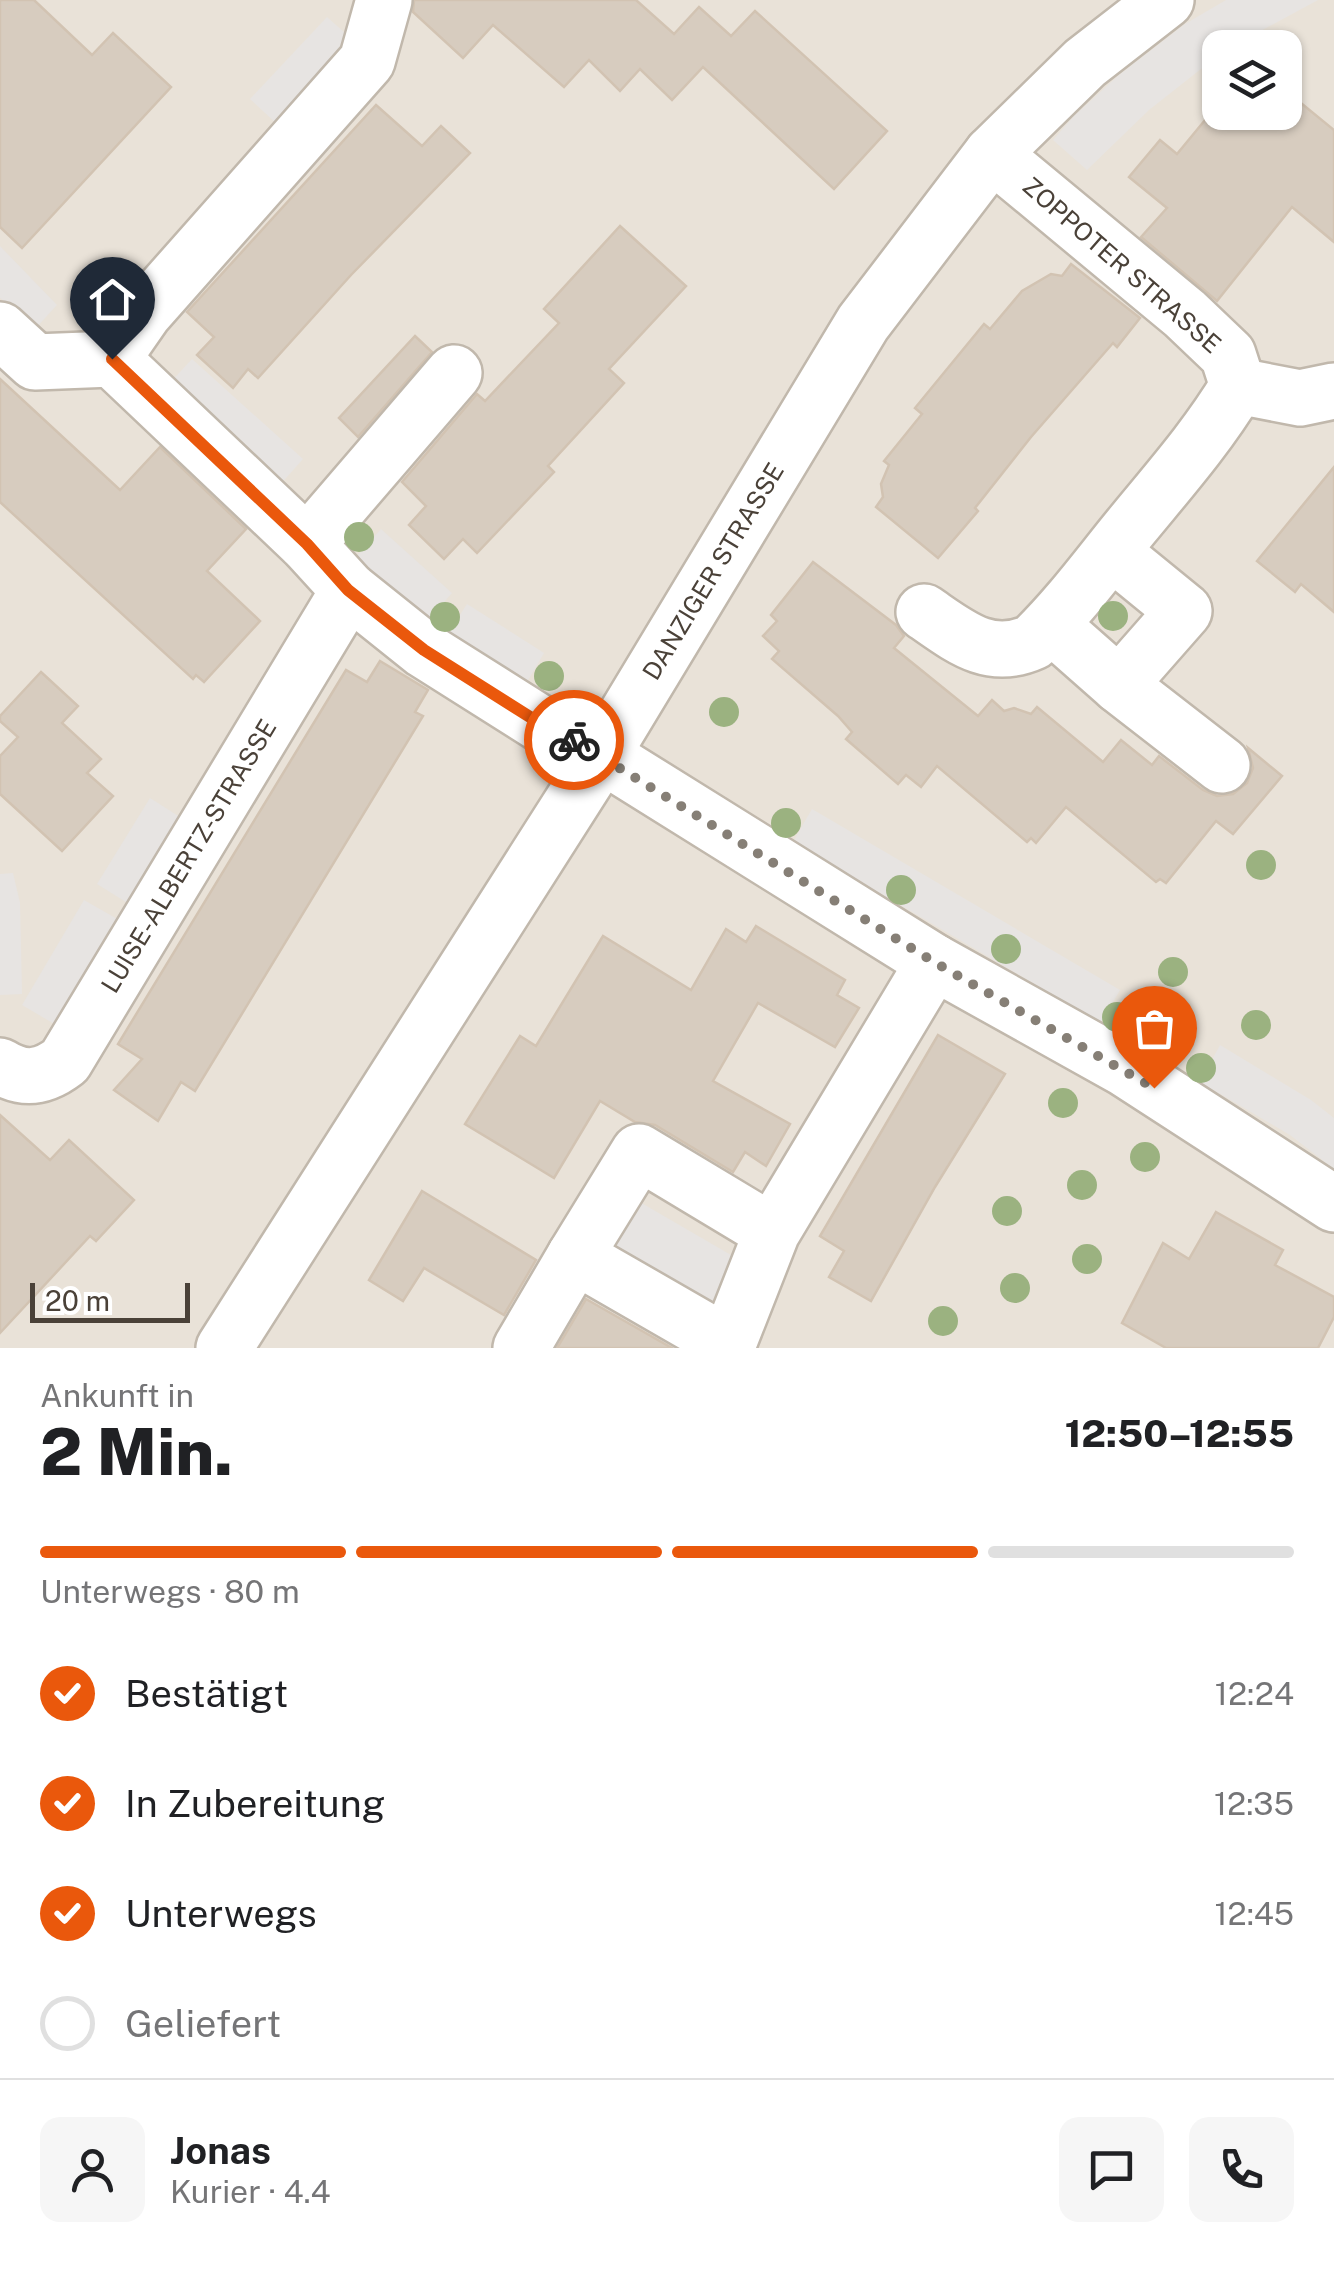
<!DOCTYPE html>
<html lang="de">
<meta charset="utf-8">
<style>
:root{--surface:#fff;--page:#f6f6f6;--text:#202124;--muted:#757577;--line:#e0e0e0;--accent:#ea580c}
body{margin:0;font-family:"Public Sans",sans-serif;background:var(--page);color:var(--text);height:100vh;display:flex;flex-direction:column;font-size:38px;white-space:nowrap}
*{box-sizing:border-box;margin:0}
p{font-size:32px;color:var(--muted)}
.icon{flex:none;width:55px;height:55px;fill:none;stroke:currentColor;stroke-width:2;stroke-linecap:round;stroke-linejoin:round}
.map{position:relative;height:1348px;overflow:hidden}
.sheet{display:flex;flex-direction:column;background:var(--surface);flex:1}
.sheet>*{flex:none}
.buttons{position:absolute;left:1202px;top:30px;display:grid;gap:20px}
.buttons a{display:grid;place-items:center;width:100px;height:100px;border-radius:20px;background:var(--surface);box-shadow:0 2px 8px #0004;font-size:50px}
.scale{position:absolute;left:30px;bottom:25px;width:160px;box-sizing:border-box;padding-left:10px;border:5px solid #4a4138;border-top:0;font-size:28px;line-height:35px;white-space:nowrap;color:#4a4138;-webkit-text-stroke:8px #fff;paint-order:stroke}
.pin{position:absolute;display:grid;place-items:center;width:85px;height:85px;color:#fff;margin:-102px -42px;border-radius:50% 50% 50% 0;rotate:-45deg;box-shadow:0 0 10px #0007}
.pin .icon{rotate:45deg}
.courier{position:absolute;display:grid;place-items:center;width:100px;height:100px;margin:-50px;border:8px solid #ea580c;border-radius:50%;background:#fff;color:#222;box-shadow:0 2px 12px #0007}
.head em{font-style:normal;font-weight:800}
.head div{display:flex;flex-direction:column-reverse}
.head{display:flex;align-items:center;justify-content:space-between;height:170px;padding:0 40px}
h1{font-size:65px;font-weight:800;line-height:75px}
.bar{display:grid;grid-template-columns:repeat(4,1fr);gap:15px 10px;align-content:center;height:120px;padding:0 40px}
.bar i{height:12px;border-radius:8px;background:var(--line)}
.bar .current{background:var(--accent)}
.bar p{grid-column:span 4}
.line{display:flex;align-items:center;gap:25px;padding:0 40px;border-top:2px solid var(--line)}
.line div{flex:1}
.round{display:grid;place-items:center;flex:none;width:105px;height:105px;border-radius:20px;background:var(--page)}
ol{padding:0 40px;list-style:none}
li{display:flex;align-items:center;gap:30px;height:110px}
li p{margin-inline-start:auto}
li .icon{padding:10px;border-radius:50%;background:var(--accent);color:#fff;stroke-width:4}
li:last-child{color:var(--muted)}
li i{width:55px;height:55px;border:5px solid var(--line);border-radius:50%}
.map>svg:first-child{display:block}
.residential{fill:#e9e2d8;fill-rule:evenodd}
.parking{fill:#e7e4e2}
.building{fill:#d7ccbf;stroke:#d2c3b2;stroke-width:2.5}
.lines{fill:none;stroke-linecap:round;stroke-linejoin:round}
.minor-casing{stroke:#c1b8ac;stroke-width:60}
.tertiary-casing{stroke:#c1b8ac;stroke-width:60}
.minor{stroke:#fff;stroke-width:55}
.tertiary{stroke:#fff;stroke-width:55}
.tree{fill:#9bb280}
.done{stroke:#867f76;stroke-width:10;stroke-dasharray:0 18}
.route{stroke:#ea580c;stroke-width:12}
.labels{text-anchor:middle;stroke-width:8;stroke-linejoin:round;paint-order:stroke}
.street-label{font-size:25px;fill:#4a4138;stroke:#fff}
</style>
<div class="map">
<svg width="1334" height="1348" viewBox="0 0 1334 1348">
<rect width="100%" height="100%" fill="#f5f1ea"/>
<path class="residential" d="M0 0H1334V1348H0ZM1220 48H1285V112H1220Z"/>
<g class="parking">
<path d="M1226 0H1318L1231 47 1220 48V54L1149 110 1087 170 1053 140 1074 116 1119 75 1185 24Z"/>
<path d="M327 17 354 41 277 124 250 99Z"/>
<path d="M0 246 57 305 35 329 0 298Z"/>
<path d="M192 359 303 459 278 487 168 385Z"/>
<path d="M381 529 452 593 428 621 356 557Z"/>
<path d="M467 604 544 653 527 682 447 635Z"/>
<path d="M150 798 183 819 129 904 97 884Z"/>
<path d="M812 809 1120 990 1101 1023 793 842Z"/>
<path d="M13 873 20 903 22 994 0 995V874Z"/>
<path d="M84 900 119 920 56 1025 22 1005Z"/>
<path d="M1220 1045 1311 1100 1334 1118V1169L1290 1135 1200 1082Z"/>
<path d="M638 1201 743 1262 718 1306 613 1244Z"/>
</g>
<g class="building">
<path d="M0 0H34L92 55 113 33 171 87 22 248 0 227Z"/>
<path d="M414 0H636L674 34 699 7 731 36 755 11 887 131 834 189 703 67 672 100 640 69 620 91 589 60 564 87 493 25 463 58 413 12Z"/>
<path d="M1285 90 1334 130V242L1292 207 1217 301 1141 237 1167 208 1129 177 1160 140 1177 154 1220 102V112H1285Z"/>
<path d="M376 105 422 146 441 126 470 153 351 275 258 378 248 369 233 388 197 355 214 337 187 312Z"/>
<path d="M620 226 686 286 609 369 624 383 548 466 554 472 477 553 463 539 444 559 409 525 426 506 402 482 477 394 485 401 559 323 544 309Z"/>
<path d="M1071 264 1140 318 1117 347 1113 343 1031 437 975 508 978 511 938 558 876 507 883 497 881 484 889 465 884 461 922 414 915 408 984 324 990 329 1022 291 1051 274 1062 276Z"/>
<path d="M415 336 432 352 358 437 339 418Z"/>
<path d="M0 379 120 490 160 447 246 529 207 571 260 621 204 682 196 675 193 679 0 502Z"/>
<path d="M1334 467V612L1301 584 1295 592 1257 561Z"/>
<path d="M813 562 896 625 904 636 894 648 978 716 992 700 1004 711 1014 708 1031 714 1037 707 1103 762 1121 740 1152 765 1159 756 1203 790 1217 796 1233 794 1247 783 1253 768 1248 748 1282 776 1233 834 1216 821 1166 883 1160 879 1156 882 1066 807 1036 843 1031 838 1027 842 937 766 921 787 906 775 898 784 846 739 852 732 838 716 772 659 779 651 763 636 777 621 771 615Z"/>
<path d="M380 661 428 690 415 712 423 716 195 1091 181 1082 158 1121 114 1090 142 1059 118 1044 346 670 367 682Z"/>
<path d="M41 672 78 706 62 723 101 759 87 773 113 796 62 851 0 794V756L18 737 0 721V716Z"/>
<path d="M756 926 845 980 837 995 859 1008 835 1047 758 1003 713 1081 790 1124 766 1166 745 1152 733 1172 655 1125 635 1122 600 1101 554 1178 465 1124 520 1036 536 1046 603 936 691 990 726 929 746 942Z"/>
<path d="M938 1035 1005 1074 935 1187 871 1301 829 1277 844 1251 820 1236Z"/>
<path d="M0 1115 50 1160 69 1140 134 1200 96 1241 90 1236 0 1333Z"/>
<path d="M422 1191 536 1260 504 1315 424 1268 403 1301 369 1280Z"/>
<path d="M1216 1212 1283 1250 1275 1265 1334 1297V1317L1318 1348H1166L1122 1323 1163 1243 1189 1259Z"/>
<path d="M586 1299 672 1348H557Z"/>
</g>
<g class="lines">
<defs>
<g id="minor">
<path d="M0 330 35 362 112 359 307 544 349 590 424 650 538 722 602 755 934 962 1124 1068 1334 1204"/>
<path d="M112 359 144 313 367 61 384 0"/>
<path d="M1238 386 1300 398 1334 391"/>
<path d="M307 544 454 373"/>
<path d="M924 612C959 636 989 662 1033 642 1071 605 1101 563 1134 523 1171 478 1208 436 1238 386L1228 355 1185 314 992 154"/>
<path d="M1051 625 1119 685 1184 611 1113 553"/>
<path d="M1119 685 1222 765"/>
<path id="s1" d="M0 1066C24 1081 43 1078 65 1061L349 590"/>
<path d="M772 1232 728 1344 575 1256 639 1152 772 1232 934 962"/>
<path d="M521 1348 575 1256"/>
</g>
<g id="tertiary">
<path id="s2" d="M224 1348 602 755 863 323 992 154 1085 63 1166 0"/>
</g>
</defs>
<use href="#minor" class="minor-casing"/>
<use href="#tertiary" class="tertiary-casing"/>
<use href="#minor" class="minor"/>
<use href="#tertiary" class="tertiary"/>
</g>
<g class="tree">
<circle cx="359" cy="537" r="15"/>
<circle cx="1113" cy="616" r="15"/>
<circle cx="445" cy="617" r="15"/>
<circle cx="549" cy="676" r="15"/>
<circle cx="724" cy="712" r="15"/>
<circle cx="786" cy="823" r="15"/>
<circle cx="1261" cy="865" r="15"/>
<circle cx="901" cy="890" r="15"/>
<circle cx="1006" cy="949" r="15"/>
<circle cx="1173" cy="972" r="15"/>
<circle cx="1117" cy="1017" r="15"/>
<circle cx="1256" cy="1025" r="15"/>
<circle cx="1201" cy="1068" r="15"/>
<circle cx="1063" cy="1103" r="15"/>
<circle cx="1145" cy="1157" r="15"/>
<circle cx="1082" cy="1185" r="15"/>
<circle cx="1007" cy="1211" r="15"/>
<circle cx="1087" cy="1259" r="15"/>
<circle cx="1015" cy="1288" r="15"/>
<circle cx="943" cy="1321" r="15"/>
</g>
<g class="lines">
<path class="done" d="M574 740 934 962 1154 1088"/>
<path class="route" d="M112 359 307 544 348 590 424 650 538 722 574 740"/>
</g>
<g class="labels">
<g class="street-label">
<text transform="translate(1122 265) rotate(41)" y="9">ZOPPOTER STRASSE</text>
<text dy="9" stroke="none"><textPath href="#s2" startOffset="918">DANZIGER STRASSE</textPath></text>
<text dy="9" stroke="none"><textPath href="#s1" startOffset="310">LUISE-ALBERTZ-STRASSE</textPath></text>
</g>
</g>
</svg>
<div class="buttons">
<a><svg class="icon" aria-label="layers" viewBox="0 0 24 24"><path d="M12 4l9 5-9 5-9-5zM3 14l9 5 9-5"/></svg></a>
</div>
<div class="scale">20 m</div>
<div class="pin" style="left:1154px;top:1088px;background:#ea580c"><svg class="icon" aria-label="bag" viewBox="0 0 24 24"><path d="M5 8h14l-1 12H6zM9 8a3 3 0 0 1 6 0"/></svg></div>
<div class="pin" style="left:112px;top:359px;background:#1f2937"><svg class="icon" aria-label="home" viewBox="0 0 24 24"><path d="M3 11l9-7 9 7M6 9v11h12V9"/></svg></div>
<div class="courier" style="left:574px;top:740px"><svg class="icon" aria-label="bike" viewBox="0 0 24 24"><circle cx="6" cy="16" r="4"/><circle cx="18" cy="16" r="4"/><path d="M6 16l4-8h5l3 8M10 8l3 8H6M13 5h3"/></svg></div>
</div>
<section class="sheet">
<div class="head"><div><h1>2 Min.</h1><p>Ankunft in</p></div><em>12:50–12:55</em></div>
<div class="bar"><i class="current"></i><i class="current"></i><i class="current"></i><i></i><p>Unterwegs · 80 m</p></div>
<ol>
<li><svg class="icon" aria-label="check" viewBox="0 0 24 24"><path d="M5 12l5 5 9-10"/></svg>Bestätigt<p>12:24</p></li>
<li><svg class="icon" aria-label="check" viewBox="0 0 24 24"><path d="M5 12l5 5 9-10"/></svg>In Zubereitung<p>12:35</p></li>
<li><svg class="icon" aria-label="check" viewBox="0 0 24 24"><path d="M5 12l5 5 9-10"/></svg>Unterwegs<p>12:45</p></li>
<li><i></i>Geliefert</li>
</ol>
<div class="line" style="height:180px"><a class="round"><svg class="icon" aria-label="person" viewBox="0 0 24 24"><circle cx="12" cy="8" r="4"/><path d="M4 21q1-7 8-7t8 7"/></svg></a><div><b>Jonas</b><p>Kurier · 4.4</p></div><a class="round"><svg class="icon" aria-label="chat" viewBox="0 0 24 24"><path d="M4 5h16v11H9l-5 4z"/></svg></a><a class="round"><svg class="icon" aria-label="phone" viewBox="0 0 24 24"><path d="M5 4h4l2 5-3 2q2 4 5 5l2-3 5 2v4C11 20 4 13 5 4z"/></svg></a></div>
</section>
